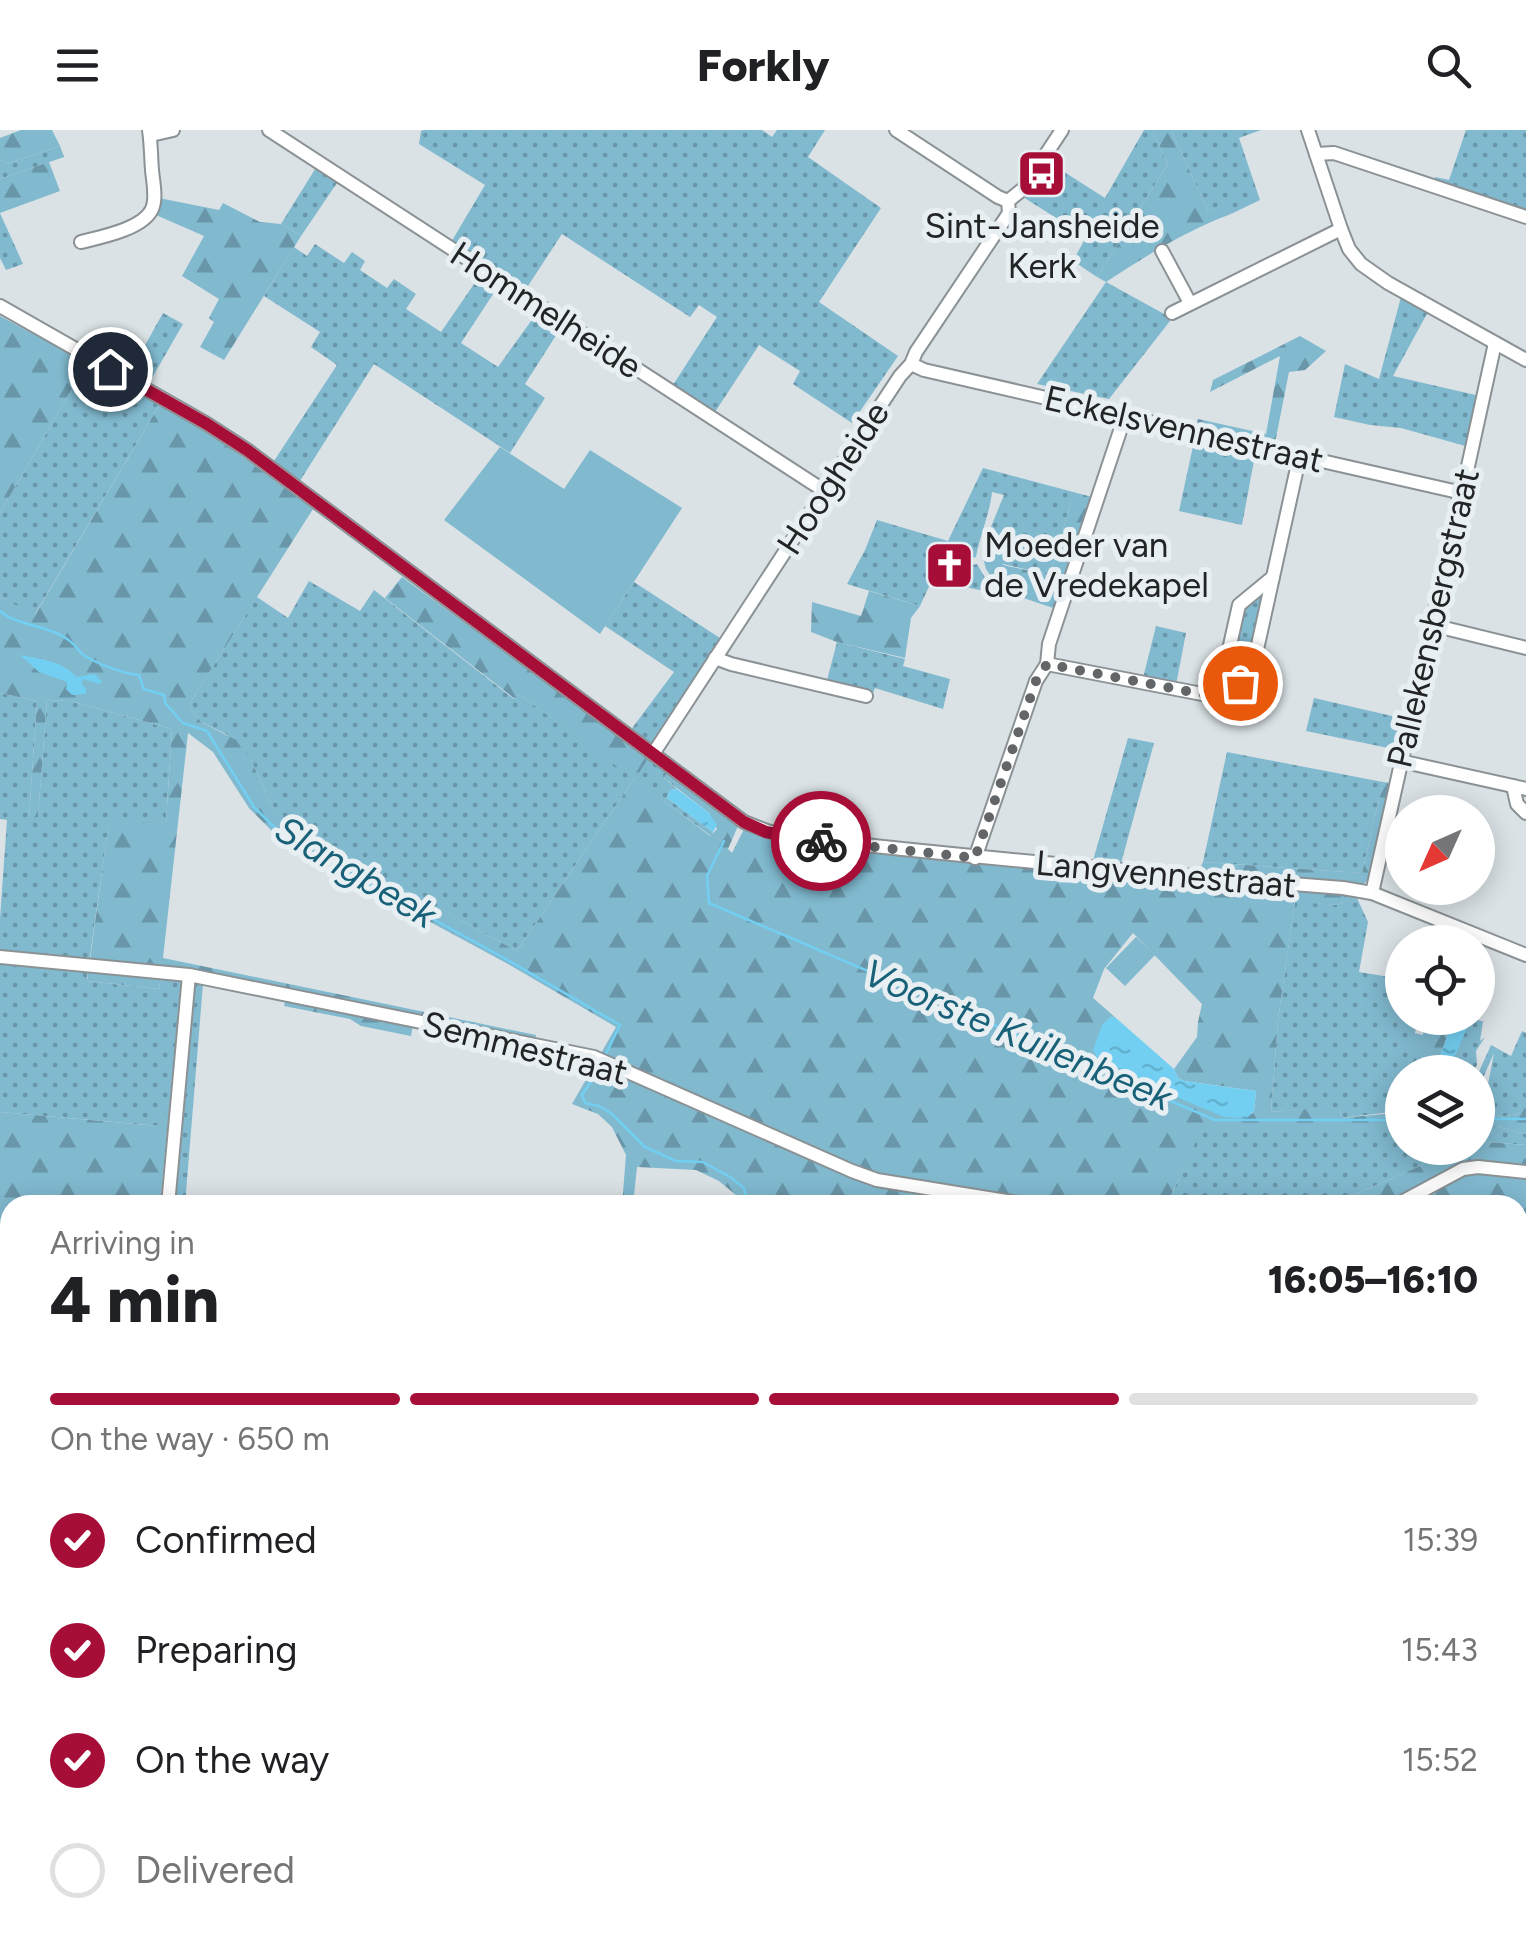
<!DOCTYPE html>
<meta charset="utf-8">
<style>
:root{--surface:#fff;--page:#f2f2f2;--text:#202124;--muted:#757577;--line:#e0e0e0;--accent:#a60d37}
body{margin:0;font-family:Figtree,sans-serif;background:var(--page);color:var(--text);height:100vh;display:flex;flex-direction:column;font-size:38px;white-space:nowrap}
*{box-sizing:border-box;margin:0}
p{font-size:32px;color:var(--muted)}
.icon{flex:none;width:55px;height:55px;fill:none;stroke:currentColor;stroke-width:2;stroke-linecap:round;stroke-linejoin:round}
.map{position:relative;flex:1;overflow:hidden}
.side{position:absolute;left:0px;top:1065px;width:1528px;height:752px;display:flex;flex-direction:column;background:var(--surface);border-radius:30px 30px 0 0;box-shadow:0 5px 25px #0003}
.side>*{flex:none}
.needle{width:65px;rotate:225deg}
.buttons{position:absolute;left:1385px;top:665px;display:grid;gap:20px}
.buttons a{display:grid;place-items:center;width:110px;height:110px;border-radius:50%;background:var(--surface);box-shadow:0 5px 25px #0003;font-size:50px}
.pin{position:absolute;display:grid;place-items:center;width:85px;height:85px;color:#fff;margin:-42px;border:5px solid #fff;border-radius:50%;box-shadow:0 2px 10px #0007}
.courier{position:absolute;display:grid;place-items:center;width:100px;height:100px;margin:-50px;border:8px solid #a60d37;border-radius:50%;background:#fff;color:#222;box-shadow:0 2px 12px #0007}
.overview em{font-style:normal;font-weight:800}
.overview div{display:flex;flex-direction:column-reverse}
.overview{display:flex;align-items:center;justify-content:space-between;height:170px;padding:0 50px}
h1{font-size:65px;font-weight:800;line-height:75px}
.bar{display:grid;grid-template-columns:repeat(4,1fr);gap:15px 10px;align-content:center;height:120px;padding:0 50px}
.bar i{height:12px;border-radius:8px;background:var(--line)}
.bar .active{background:var(--accent)}
.bar p{grid-column:span 4}
ol{padding:0 50px;list-style:none}
li{display:flex;align-items:center;gap:30px;height:110px}
li p{margin-inline-start:auto}
li .icon{padding:10px;border-radius:50%;background:var(--accent);color:#fff;stroke-width:4}
li:last-child{color:var(--muted)}
li i{width:55px;height:55px;border:5px solid var(--line);border-radius:50%}
header{display:flex;justify-content:space-between;align-items:center;height:130px;padding:0 50px;background:var(--surface);font-size:45px;font-weight:800}
.map>svg:first-child{display:block}
.grass{fill:url(#grass-dots)}
.forest{fill:url(#forest-firs);fill-rule:evenodd}
.garden{fill:#81b9cf}
.water{fill:url(#water-ripples)}
.lines{fill:none;stroke-linecap:round;stroke-linejoin:round}
.stream{stroke:#73cff2;stroke-width:2.5}
.minor-casing{stroke:#8b9295;stroke-width:16}
.minor{stroke:#fff;stroke-width:12}
.done{stroke:#626668;stroke-width:10;stroke-dasharray:0 18}
.route{stroke:#a60d37;stroke-width:12}
.labels{text-anchor:middle;stroke-width:10;stroke-linejoin:round;paint-order:stroke}
.poi-label{font-size:35px;fill:#222425;stroke:#e8eff2}
.street-label{font-size:35px;fill:#222425;stroke:#e8eff2}
.water-label{font-size:38px;font-style:italic;fill:#186179;stroke:#e8eff2}
</style>
<header><svg class="icon" aria-label="menu" viewBox="0 0 24 24"><path d="M4 6h16M4 12h16M4 18h16"/></svg>Forkly<svg class="icon" aria-label="search" viewBox="0 0 24 24"><circle cx="10" cy="10" r="6"/><path d="M15 15l6 6"/></svg></header>
<div class="map">
<svg width="1526" height="1817" viewBox="0 0 1526 1817">
<defs>
<pattern id="grass-dots" width="8" height="8" patternUnits="userSpaceOnUse" patternTransform="scale(2.5)"><rect width="8" height="8" fill="#81b9cf"/><path d="M2 2h.1M6 6h.1" fill="none" stroke="#6996a8" stroke-width="1.8" stroke-linecap="round"/></pattern>
<pattern id="forest-firs" width="22" height="20" patternUnits="userSpaceOnUse" patternTransform="scale(2.5)"><rect width="22" height="20" fill="#81b9cf"/><path d="M5 1l3.5 6h-7zM16 11l3.5 6h-7z" fill="#6996a8"/></pattern>
<pattern id="water-ripples" width="26" height="14" patternUnits="userSpaceOnUse" patternTransform="scale(2.5)"><rect width="26" height="14" fill="#73cff2"/><path d="M2 4q2-2 4 0t4 0M15 11q2-2 4 0t4 0" fill="none" stroke="#63b2cf"/></pattern>
</defs>
<rect width="100%" height="100%" fill="#dae2e5"/>
<g class="grass">
<path d="M424 0H762L772 7 777 0H825L808 27 881 78 819 172 898 226 852 293 793 254 800 241 759 215 713 285 671 258 717 187 699 175 690 187 562 104 524 162 450 114 485 55 419 14 421 1Z"/>
<path d="M1144 0H1152L1168 34 1097 147 1073 131 1086 107 1023 67 1047 31 1105 68Z"/>
<path d="M1171 0H1261L1239 8 1260 70 1231 84 1226 75 1208 81Z"/>
<path d="M1466 0H1526V84L1434 54 1435 47 1449 50Z"/>
<path d="M60 16 64 27 0 49V29L6 34Z"/>
<path d="M317 36 339 50 301 106 281 94Z"/>
<path d="M0 83 23 134 6 140 0 128Z"/>
<path d="M315 114 344 133 352 122 365 131 360 140 387 158 394 149 416 164 406 179 441 202 481 144 499 155 461 213 498 237 539 180 562 196 525 254 545 268 510 323 374 234 298 354 272 334 337 235 311 217 320 202 264 166 294 117 307 126Z"/>
<path d="M1106 152 1166 185 1170 191 1109 269 1037 254Z"/>
<path d="M1401 167 1429 180 1393 246 1480 266 1469 317 1401 298 1370 295 1334 287 1345 234 1379 249Z"/>
<path d="M163 183 183 194 148 255 129 244Z"/>
<path d="M87 233 160 274 34 486 0 467V383Z"/>
<path d="M1195 307 1256 320 1242 395 1179 381Z"/>
<path d="M983 338 1092 367 1091 371 1071 372 1050 445 1003 434 991 438 1052 464 1062 461 1056 479 1000 460 986 439 983 428 986 409 1004 365 992 362C990 383 980 405 976 427L953 433 955 438 977 434 994 463 932 450 920 476 847 454 865 420 877 390 948 411Z"/>
<path d="M309 451 360 481 374 460 514 569 519 564 634 648 649 627 668 642 664 648 677 659 670 660 667 668 713 702 711 706 634 649 517 821 291 697 271 674 251 630 226 604 201 592 190 578 191 571 257 467 288 488Z"/>
<path d="M634 452 723 510 655 614 648 615 630 601 674 542 605 496Z"/>
<path d="M1265 462 1250 533 1235 550 1229 536 1244 475Z"/>
<path d="M1156 496 1186 503 1176 555 1143 548Z"/>
<path d="M837 512 905 529 903 536 950 549 943 579 875 558 873 563 827 550Z"/>
<path d="M0 563 37 571 29 688 38 686 47 570 70 571 172 599 166 693 109 692 89 833 0 824V788L7 690 0 689Z"/>
<path d="M1314 568 1405 589 1398 620 1306 601Z"/>
<path d="M1128 608 1154 613 1120 737 1092 734Z"/>
<path d="M1227 622 1383 652 1362 743 1203 732Z"/>
<path d="M1344 765 1356 766 1368 792 1359 842 1402 849V888H1418L1407 942H1402L1400 981 1341 988 1340 978 1271 982 1278 890 1295 771 1337 775 1344 772Z"/>
<path d="M0 831 88 840 87 851 159 859 161 846 181 849 169 980H161L159 996 0 982Z"/>
<path d="M195 852 203 854 185 1075H174Z"/>
<path d="M1470 888 1485 892H1483L1480 911 1485 907 1476 921 1477 935 1473 942H1469V933L1458 939 1457 942H1448Z"/>
<path d="M1522 901 1526 903V975L1521 976 1518 984 1499 987 1496 980 1478 983V980H1483L1494 923 1480 955 1478 957V944L1491 915 1511 926Z"/>
<path d="M1482 993 1526 1004V1015L1487 1012 1478 1015Z"/>
<path d="M1200 1000H1402V1018H1471L1427 1033 1340 1071 1268 1075 1168 1073Z"/>
<path d="M1319 1808H1424L1425 1817H1321Z"/>
</g>
<g class="forest">
<path d="M21 0H52L60 16 6 34 0 29V8Z"/>
<path d="M1152 0H1171L1208 81 1226 74 1231 84C1185 101 1146 126 1106 152L1097 147 1168 34Z"/>
<path d="M49 32 60 61 0 83V49Z"/>
<path d="M159 68 219 80 223 73 260 92 281 94 301 106 224 230 200 217 214 192 209 188 219 169 182 146 204 106 156 85Z"/>
<path d="M0 186 87 233 0 383Z"/>
<path d="M1300 206 1326 221 1305 240 1289 242 1275 313 1196 297 1198 289 1266 304 1280 226 1210 262 1213 250Z"/>
<path d="M160 274 232 319 313 379 191 571 190 578 201 592 236 610 251 630 271 674 292 697 517 821 634 649 519 564 515 569 385 468 402 447 649 627 635 649 710 706 717 699 709 683 664 648 668 642 736 692 738 696 728 719 732 723 745 697 977 732 1074 744 1344 765V772L1337 775 1295 772 1278 890 1271 982 1340 977 1341 988 1395 983 1400 981 1402 966V1000H1201L1168 1072 1217 1075H889L826 1065 821 1075H748L719 1051 696 1040 637 1037 633 1075H622L626 1025 612 997 598 984 572 974 616 897 508 834 284 713 249 678 213 622 188 603 163 828 536 905 533 917 413 895 411 906 361 896 350 889 284 876 286 868 161 847 159 859 87 851 109 691 166 693 172 599 70 571 47 570 38 687 29 688 37 571 0 563V467L35 485ZM1133 803 1202 874 1198 892 1197 907 1174 939 1178 948 1184 951 1256 961 1254 981 1252 984 1175 964H1166L1158 956 1110 887 1116 888 1093 868 1104 839Z"/>
<path d="M1080 368 1091 371 1062 461 1052 464 1047 472C1014 460 996 462 987 423L994 420 1003 435 1050 445 1071 372Z"/>
<path d="M869 461 920 476 911 488 905 528 837 512 811 502 812 472 861 486Z"/>
<path d="M1383 652 1391 653 1369 748 1363 755 1198 743 1203 732 1362 743Z"/>
<path d="M1443 888H1454L1434 942H1407L1414 903 1423 905 1424 895 1439 898Z"/>
<path d="M1521 975H1526V1004L1482 993 1478 1007V983L1497 980 1499 987 1518 984Z"/>
<path d="M161 979 169 980 160 1075H10V1234L0 1233V982L158 996Z"/>
<path d="M1487 1012 1526 1015V1311L1518 1307V1075H1268L1340 1071 1427 1033 1471 1018H1478V1015Z"/>
<path d="M0 1361 10 1362V1738L0 1737Z"/>
<path d="M1518 1477 1526 1479V1697L1518 1651Z"/>
<path d="M1526 1719V1817H1425L1424 1808H1518V1721Z"/>
<path d="M195 1808H1319L1321 1817H194Z"/>
</g>
<g class="garden">
<path d="M500 317 564 359 590 320 682 378 600 504 444 390Z"/>
<path d="M1136 807 1155 825 1125 856 1106 838Z"/>
</g>
<g class="water">
<path d="M20 525C42 529 61 531 77 547L95 544 102 552 99 554 84 549 81 553 86 559V564L72 565 66 559 67 552 39 542Z"/>
<path d="M677 659 709 683 717 695 713 702 667 668 670 660Z"/>
<path d="M1110 887 1116 888 1174 939 1178 948 1184 951 1256 961 1254 981 1247 988 1224 987 1179 968 1175 964H1166L1157 956 1097 927 1093 920 1102 895Z"/>
<path d="M1454 888 1471 889 1448 942H1434Z"/>
</g>
<g class="lines">
<g class="stream">
<path d="M0 481C17 496 48 495 67 509 74 513 78 521 85 526 100 535 122 543 139 545L144 559 164 565 165 573 183 593 207 601 254 677 285 708 504 828 620 895 605 926"/>
<path d="M724 711 707 746 709 773 1215 990H1402"/>
<path d="M601 937 582 965 585 973 599 976 612 984 645 1017 676 1031 703 1032 730 1047 744 1058 747 1072 751 1075"/>
<path d="M1478 989H1526"/>
<path d="M1518 1303 1526 1308"/>
</g>
<defs>
<g id="minor">
<path d="M269 0 823 360"/>
<path d="M896 0 998 67 1008 71"/>
<path d="M1308 0 1341 99 1349 119 1361 134 1388 153 1526 230"/>
<path d="M151 5 173 0"/>
<path d="M1316 24 1334 23 1526 87"/>
<path d="M1008 71 1023 59 1062 0"/>
<path d="M81 112C101 107 143 99 152 79 157 68 153 52 152 40 151 27 151 13 149 0"/>
<path d="M1162 121 1190 173"/>
<path d="M0 176 207 294 247 320 744 692 767 701 792 707C976 728 1159 744 1343 758L1372 763 1526 825"/>
<path d="M1172 183 1341 99"/>
<path d="M911 234 924 240 1107 282 1124 289 1141 290 1285 323 1299 329H1313L1458 362"/>
<path d="M1432 495 1526 518"/>
<path d="M715 528 731 534 866 566"/>
<path d="M1047 534 1202 564C1227 565 1243 555 1254 533L1299 329"/>
<path d="M1230 560 1226 533 1239 475 1273 447"/>
<path d="M653 624 818 371 823 360 834 346 900 246 911 234 916 222 1009 83 1008 71"/>
<path d="M1400 631 1526 659"/>
<path d="M1513 656 1517 674 1526 683"/>
<path d="M975 728 1036 551 1047 534 1049 514 1124 289"/>
<path d="M1372 763 1459 374 1458 362 1465 350 1495 213"/>
<path d="M0 827 189 845 594 927 852 1041 877 1050 1031 1075"/>
<path d="M168 1075 189 845"/>
<path d="M1396 1075 1463 1039 1478 1037 1526 1042"/>
<path d="M0 1237 10 1238"/>
<path d="M1518 1312 1526 1316"/>
<path d="M615 1817 616 1808"/>
</g>
</defs>
<use href="#minor" class="minor-casing"/>
<use href="#minor" class="minor"/>
</g>
<g class="lines">
<path class="done" d="M821 711 975 728 1036 551 1047 534 1202 564H1217L1240 553"/>
<path class="route" d="M110 239 207 294 247 320 744 692 766 702 821 711"/>
</g>
<defs>
<symbol id="bus-square" viewBox="-11 -11 22 22"><rect x="-9" y="-9" width="18" height="18" rx="4" fill="#a60d37" stroke="#e8eff2"/><path d="M-5-6H5V4H4V6H2V4H-2V6H-4V4H-5ZM-3.5-4V0h7V-4ZM-3.5 1.2v1.5H-2V1.2ZM2 1.2v1.5H3.5V1.2Z" fill="#fff"/></symbol>
<symbol id="church-square" viewBox="-11 -11 22 22"><rect x="-9" y="-9" width="18" height="18" rx="4" fill="#a60d37" stroke="#e8eff2"/><path d="M-1.2-6h2.4v3.5h3.3v2.4h-3.3V6h-2.4V-.1h-3.3v-2.4h3.3Z" fill="#fff"/></symbol>
</defs>
<g fill-rule="evenodd">
<use href="#bus-square" x="1014" y="16" width="55" height="55"/>
<use href="#church-square" x="922" y="408" width="55" height="55"/>
</g>
<g class="labels">
<g class="poi-label">
<text x="1042" y="108">Sint-Jansheide<tspan x="1042" dy="40">Kerk</tspan></text>
<text x="984" y="427" text-anchor="start">Moeder van<tspan x="984" dy="40">de Vredekapel</tspan></text>
</g>
<g class="street-label">
<text transform="translate(546 180) rotate(33)" y="12">Hommelheide</text>
<text transform="translate(1184 299) rotate(13)" y="12">Eckelsvennestraat</text>
<text transform="translate(833 348) rotate(-57)" y="12">Hoogheide</text>
<text transform="translate(1433 488) rotate(-77)" y="12">Pallekensbergstraat</text>
<text transform="translate(1166 744) rotate(5)" y="12">Langvennestraat</text>
<text transform="translate(525 918) rotate(14)" y="12">Semmestraat</text>
</g>
<g class="water-label">
<text transform="translate(356 742) rotate(31)" y="13">Slangbeek</text>
<text transform="translate(1018 905) rotate(23)" y="13">Voorste Kuilenbeek</text>
</g>
</g>
</svg>
<div class="buttons">
<a><svg class="needle" viewBox="-14 -14 28 28"><path d="M0-13l5 13h-10z" fill="#e53935"/><path d="M0 13l5-13h-10z" fill="#757577"/></svg></a>
<a><svg class="icon" aria-label="locate" viewBox="0 0 24 24"><circle cx="12" cy="12" r="6"/><path d="M12 2v4M12 18v4M2 12h4M18 12h4"/></svg></a>
<a><svg class="icon" aria-label="layers" viewBox="0 0 24 24"><path d="M12 4l9 5-9 5-9-5zM3 14l9 5 9-5"/></svg></a>
</div>
<div class="pin" style="left:1240px;top:553px;background:#ea580c"><svg class="icon" aria-label="bag" viewBox="0 0 24 24"><path d="M5 8h14l-1 12H6zM9 8a3 3 0 0 1 6 0"/></svg></div>
<div class="pin" style="left:110px;top:239px;background:#1f2937"><svg class="icon" aria-label="home" viewBox="0 0 24 24"><path d="M3 11l9-7 9 7M6 9v11h12V9"/></svg></div>
<div class="courier" style="left:821px;top:711px"><svg class="icon" aria-label="bike" viewBox="0 0 24 24"><circle cx="6" cy="16" r="4"/><circle cx="18" cy="16" r="4"/><path d="M6 16l4-8h5l3 8M10 8l3 8H6M13 5h3"/></svg></div>
<section class="side">
<div class="overview"><div><h1>4 min</h1><p>Arriving in</p></div><em>16:05–16:10</em></div>
<div class="bar"><i class="active"></i><i class="active"></i><i class="active"></i><i></i><p>On the way · 650 m</p></div>
<ol>
<li><svg class="icon" aria-label="check" viewBox="0 0 24 24"><path d="M5 12l5 5 9-10"/></svg>Confirmed<p>15:39</p></li>
<li><svg class="icon" aria-label="check" viewBox="0 0 24 24"><path d="M5 12l5 5 9-10"/></svg>Preparing<p>15:43</p></li>
<li><svg class="icon" aria-label="check" viewBox="0 0 24 24"><path d="M5 12l5 5 9-10"/></svg>On the way<p>15:52</p></li>
<li><i></i>Delivered</li>
</ol>
</section>
</div>
